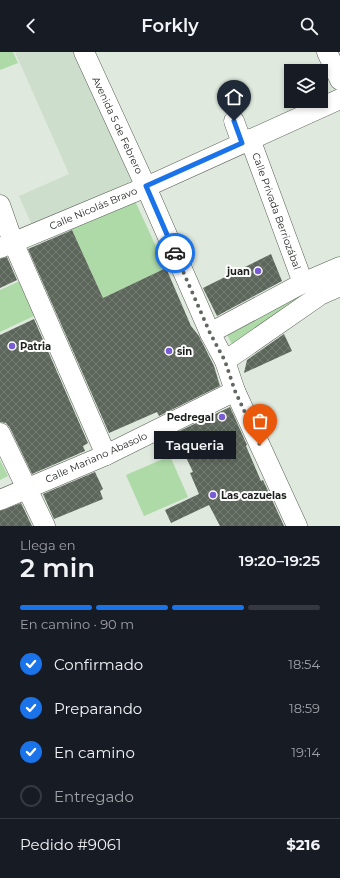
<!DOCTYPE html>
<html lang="es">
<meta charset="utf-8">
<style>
:root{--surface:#171b24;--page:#20242c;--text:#f1f3f6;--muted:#9ea1a6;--line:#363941;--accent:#1a73e8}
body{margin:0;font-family:Montserrat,sans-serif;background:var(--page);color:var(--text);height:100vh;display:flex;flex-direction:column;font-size:15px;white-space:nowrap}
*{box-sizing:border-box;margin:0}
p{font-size:13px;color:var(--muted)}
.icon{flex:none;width:22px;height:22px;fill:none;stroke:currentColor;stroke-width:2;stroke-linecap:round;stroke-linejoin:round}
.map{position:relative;height:474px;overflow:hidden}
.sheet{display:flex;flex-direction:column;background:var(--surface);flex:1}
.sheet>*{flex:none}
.tools{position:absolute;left:284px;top:12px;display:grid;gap:8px}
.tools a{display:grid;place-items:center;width:44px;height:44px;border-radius:0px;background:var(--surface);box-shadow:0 2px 6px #0003;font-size:20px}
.pin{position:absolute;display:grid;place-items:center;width:34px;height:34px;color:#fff;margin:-41px -17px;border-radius:50% 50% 50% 0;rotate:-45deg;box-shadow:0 0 4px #0007}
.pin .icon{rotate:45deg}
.courier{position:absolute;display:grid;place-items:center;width:40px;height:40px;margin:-20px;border:3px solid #1a73e8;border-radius:50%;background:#fff;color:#222;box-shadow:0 1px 5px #0007}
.bubble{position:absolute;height:28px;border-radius:0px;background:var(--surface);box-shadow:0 2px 6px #0003;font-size:13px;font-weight:600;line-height:28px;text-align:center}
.summary em{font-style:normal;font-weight:600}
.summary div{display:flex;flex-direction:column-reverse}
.summary{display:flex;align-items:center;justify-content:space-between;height:68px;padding:0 20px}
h1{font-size:26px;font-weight:600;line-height:30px}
.bar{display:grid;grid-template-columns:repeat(4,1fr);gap:6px 4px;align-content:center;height:48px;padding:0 20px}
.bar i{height:5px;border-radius:3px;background:var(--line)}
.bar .active{background:var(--accent)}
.bar p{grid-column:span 4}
.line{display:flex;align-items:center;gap:10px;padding:0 20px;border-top:1px solid var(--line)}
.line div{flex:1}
ol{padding:0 20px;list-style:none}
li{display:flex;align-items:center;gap:12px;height:44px}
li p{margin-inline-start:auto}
li .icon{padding:4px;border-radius:50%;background:var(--accent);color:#fff;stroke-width:4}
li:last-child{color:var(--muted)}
li i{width:22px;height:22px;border:2px solid var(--line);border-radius:50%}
header{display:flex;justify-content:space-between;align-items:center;height:52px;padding:0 20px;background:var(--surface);font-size:18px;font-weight:600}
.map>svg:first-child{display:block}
.built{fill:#cedecc}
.green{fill:#addaa7}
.building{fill:url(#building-cross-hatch)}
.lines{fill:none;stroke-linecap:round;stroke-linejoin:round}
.minor-casing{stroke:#586157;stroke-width:21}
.minor{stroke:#fff;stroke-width:20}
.done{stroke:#606660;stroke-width:4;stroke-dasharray:0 7.2}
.route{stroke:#1a73e8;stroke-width:5}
.poi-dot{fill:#775cd6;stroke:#fff;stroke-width:1.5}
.labels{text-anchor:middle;stroke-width:4;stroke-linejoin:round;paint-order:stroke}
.street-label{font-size:10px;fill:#1c201c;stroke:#fff}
.poi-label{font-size:10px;font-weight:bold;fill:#1c201c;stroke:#fff;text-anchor:start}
</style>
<header><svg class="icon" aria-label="back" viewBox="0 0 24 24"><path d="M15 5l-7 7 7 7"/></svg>Forkly<svg class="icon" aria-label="search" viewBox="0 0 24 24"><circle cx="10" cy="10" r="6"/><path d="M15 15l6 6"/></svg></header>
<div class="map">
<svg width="340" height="474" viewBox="0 0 340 474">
<defs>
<pattern id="building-cross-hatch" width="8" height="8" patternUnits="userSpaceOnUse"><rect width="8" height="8" fill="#5d665b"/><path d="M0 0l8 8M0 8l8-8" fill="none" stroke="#747c73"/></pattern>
</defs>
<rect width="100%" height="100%" fill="#dfe9dd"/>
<path class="built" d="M15 0H75L132 129 32 173 19 144 69 122Z"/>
<g class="green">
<path d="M0 0H13L18 11 0 18Z"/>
<path d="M134 147 166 216 103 246 71 176Z"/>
<path d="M340 220 235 299 225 278Z"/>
<path d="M22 228 38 262 0 280V238Z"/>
<path d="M170 404 188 445 144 464 126 423Z"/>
<path d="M0 408 8 424 0 428Z"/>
</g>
<g class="building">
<path d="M72 178 103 246 166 216 191 274 199 284 214 314 220 334 159 364 157 360 109 381 28 197Z"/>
<path d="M271 202 282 229 217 264 203 236Z"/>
<path d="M7 205 17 228 0 236V207Z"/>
<path d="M34 267 88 391 83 394 85 399 32 422 10 376 6 371 0 370V283Z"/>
<path d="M284 282 292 299 244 321 247 308Z"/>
<path d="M230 355 247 393 246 394 261 429 263 428 284 474H220L209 453 171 471 165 458 199 442 190 421 193 420 183 399 178 401 169 384Z"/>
<path d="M95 420 103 437 100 439 103 447 54 467 43 442Z"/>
<path d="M21 451 32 474H0V459Z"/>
</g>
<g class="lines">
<defs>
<g id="minor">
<path d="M84 0 146 135 210 281 225 309 235 339 297 474"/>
<path d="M327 0 340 28"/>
<path d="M234 69 242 91"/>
<path d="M250 87 303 231"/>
<path d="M0 153 13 190 106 403"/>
<path d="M0 196 146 135 340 47"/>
<path d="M210 281 303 231 340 215"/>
<path d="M225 309 320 243 340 234"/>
<path d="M0 381 45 474"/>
<path d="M0 448 106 403 235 339"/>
</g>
</defs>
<use href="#minor" class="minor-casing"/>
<use href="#minor" class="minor"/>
</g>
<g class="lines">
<path class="done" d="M175 201 210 281 225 309 235 339 260 393"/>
<path class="route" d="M175 201 146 134 242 91 234 69"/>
</g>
<g class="poi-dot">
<circle cx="258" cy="219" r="4"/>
<circle cx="12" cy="294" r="4"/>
<circle cx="169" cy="299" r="4"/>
<circle cx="222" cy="365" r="4"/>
<circle cx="213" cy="443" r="4"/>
</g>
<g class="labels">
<g class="street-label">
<text transform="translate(118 73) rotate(65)" y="4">Avenida 5 de Febrero</text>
<text transform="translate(93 156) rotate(-23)" y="4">Calle Nicolás Bravo</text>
<text transform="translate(277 159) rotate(70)" y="4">Calle Privada Berriozábal</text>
<text transform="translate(96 405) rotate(-24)" y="4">Calle Mariano Abasolo</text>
</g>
<g class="poi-label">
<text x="250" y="223" text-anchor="end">juan</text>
<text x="20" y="298">Patria</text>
<text x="177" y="303">sin</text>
<text x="214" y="369" text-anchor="end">Pedregal</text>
<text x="221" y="447">Las cazuelas</text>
</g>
</g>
</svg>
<div class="tools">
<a><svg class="icon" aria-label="layers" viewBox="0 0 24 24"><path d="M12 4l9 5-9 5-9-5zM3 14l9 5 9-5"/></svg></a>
</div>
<div class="pin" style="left:260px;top:393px;background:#ea580c"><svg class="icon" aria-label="bag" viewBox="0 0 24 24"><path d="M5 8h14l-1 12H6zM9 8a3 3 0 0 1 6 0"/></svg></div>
<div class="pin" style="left:234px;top:69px;background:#1f2937"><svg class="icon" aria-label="home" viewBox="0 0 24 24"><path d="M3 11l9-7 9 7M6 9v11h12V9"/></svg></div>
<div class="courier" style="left:175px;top:201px"><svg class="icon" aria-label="car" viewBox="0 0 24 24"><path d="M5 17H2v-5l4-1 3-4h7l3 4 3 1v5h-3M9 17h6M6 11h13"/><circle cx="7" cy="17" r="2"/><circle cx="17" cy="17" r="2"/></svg></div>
<div class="bubble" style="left:154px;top:379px;width:82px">Taqueria</div>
</div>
<section class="sheet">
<div class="summary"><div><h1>2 min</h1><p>Llega en</p></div><em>19:20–19:25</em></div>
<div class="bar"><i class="active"></i><i class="active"></i><i class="active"></i><i></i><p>En camino · 90 m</p></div>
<ol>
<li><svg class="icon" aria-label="check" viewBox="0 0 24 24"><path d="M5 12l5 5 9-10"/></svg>Confirmado<p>18:54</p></li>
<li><svg class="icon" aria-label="check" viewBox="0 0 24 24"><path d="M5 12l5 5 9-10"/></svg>Preparando<p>18:59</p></li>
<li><svg class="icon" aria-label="check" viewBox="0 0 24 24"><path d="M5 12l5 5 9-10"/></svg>En camino<p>19:14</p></li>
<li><i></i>Entregado</li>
</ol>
<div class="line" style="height:52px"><div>Pedido #9061</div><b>$216</b></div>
</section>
